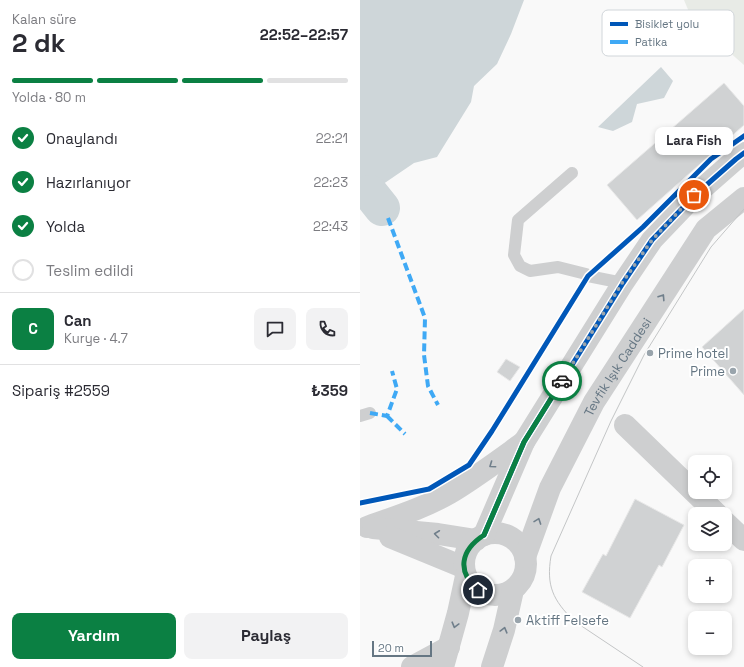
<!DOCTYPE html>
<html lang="tr">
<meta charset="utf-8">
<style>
:root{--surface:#fff;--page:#f2f2f3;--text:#2b2b33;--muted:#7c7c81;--line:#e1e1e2;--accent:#0b8043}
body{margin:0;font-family:"Space Grotesk",sans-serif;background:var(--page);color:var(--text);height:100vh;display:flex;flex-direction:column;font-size:15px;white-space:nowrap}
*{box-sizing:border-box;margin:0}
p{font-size:13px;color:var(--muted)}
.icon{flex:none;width:22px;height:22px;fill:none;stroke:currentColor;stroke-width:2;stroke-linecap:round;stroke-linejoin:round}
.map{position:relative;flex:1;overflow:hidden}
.side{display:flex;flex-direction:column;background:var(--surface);width:360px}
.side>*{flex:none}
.fabs{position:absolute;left:328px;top:455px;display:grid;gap:8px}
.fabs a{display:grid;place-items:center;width:44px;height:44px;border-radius:8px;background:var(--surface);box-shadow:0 2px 6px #0003;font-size:20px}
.scale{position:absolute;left:12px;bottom:10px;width:60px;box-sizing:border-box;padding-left:4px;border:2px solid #657683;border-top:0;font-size:11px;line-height:14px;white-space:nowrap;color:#657683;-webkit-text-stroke:3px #fff;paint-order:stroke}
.pin{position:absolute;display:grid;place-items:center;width:34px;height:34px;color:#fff;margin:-17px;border:2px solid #fff;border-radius:50%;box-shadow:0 1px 4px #0007}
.courier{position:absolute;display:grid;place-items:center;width:40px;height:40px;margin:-20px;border:3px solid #0b8043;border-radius:50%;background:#fff;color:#222;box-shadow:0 1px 5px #0007}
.bubble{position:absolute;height:28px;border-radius:8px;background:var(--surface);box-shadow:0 2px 6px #0003;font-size:13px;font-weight:700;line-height:28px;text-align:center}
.headline em{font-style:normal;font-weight:700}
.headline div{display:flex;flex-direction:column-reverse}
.headline{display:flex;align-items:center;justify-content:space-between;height:68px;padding:0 12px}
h1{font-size:26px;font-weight:700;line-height:30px}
.bar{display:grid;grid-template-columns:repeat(4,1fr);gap:6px 4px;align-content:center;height:48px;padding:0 12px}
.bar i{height:5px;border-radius:3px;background:var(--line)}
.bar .selected{background:var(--accent)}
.bar p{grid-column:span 4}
.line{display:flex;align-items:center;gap:10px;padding:0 12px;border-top:1px solid var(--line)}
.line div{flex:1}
.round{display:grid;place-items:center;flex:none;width:42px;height:42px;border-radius:8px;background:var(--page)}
ol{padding:0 12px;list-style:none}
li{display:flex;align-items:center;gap:12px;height:44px}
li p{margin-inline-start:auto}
li .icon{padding:4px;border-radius:50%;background:var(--accent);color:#fff;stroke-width:4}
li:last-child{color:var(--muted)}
li i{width:22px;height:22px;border:2px solid var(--line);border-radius:50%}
.primary-button{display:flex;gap:8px;margin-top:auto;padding:8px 12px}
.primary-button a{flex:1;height:46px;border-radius:8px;background:var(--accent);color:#fff;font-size:16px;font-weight:700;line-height:46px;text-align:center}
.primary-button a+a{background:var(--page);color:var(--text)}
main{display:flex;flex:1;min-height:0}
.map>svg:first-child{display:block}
.green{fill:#e8ebe6}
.water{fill:#ced6d9}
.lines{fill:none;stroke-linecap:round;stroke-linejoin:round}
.river{stroke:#ced6d9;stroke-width:36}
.building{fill:#d0d2d3;stroke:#e8e8e8}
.service{stroke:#cecfd0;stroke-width:12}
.minor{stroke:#cecfd0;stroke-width:22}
.tertiary{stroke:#cecfd0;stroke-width:22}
.tram{stroke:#c3c5c6;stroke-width:1}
.quiet{stroke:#3fa9f5;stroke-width:4;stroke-dasharray:8 4;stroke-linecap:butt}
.cycleway-casing{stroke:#fff;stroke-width:8}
.cycleway{stroke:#0057b8;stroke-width:5}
.oneway{stroke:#707f8b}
.done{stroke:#99a4ac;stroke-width:4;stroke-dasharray:0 7.2}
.route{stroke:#0b8043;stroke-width:5}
.poi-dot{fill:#99a4ac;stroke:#fff;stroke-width:1.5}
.labels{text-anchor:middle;stroke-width:4;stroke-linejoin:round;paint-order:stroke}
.poi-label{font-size:13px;fill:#657683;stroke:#fff;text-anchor:start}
.street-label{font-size:13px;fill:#657683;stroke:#fff}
.key{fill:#fff;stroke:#d1d6da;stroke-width:1}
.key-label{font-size:11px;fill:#657683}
</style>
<main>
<section class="side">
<div class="headline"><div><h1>2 dk</h1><p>Kalan süre</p></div><em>22:52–22:57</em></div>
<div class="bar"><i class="selected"></i><i class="selected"></i><i class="selected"></i><i></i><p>Yolda · 80 m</p></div>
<ol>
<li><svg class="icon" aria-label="check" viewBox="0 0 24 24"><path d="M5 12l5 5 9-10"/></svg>Onaylandı<p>22:21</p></li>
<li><svg class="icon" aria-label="check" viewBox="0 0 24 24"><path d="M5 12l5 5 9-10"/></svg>Hazırlanıyor<p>22:23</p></li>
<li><svg class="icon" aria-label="check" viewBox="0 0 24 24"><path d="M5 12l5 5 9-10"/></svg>Yolda<p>22:43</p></li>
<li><i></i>Teslim edildi</li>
</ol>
<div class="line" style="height:72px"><b class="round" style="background:var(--accent);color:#fff">C</b><div><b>Can</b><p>Kurye · 4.7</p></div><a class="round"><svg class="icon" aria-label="chat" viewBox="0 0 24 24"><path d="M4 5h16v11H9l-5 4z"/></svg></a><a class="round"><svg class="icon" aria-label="phone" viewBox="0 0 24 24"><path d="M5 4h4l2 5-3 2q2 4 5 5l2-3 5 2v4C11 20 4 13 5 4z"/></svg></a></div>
<div class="line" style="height:52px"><div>Sipariş #2559</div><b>₺359</b></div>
<div class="primary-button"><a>Yardım</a><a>Paylaş</a></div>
</section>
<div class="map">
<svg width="384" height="667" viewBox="0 0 384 667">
<rect width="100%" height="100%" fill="#f9f9f9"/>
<path class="green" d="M324 0H384V65L332 19Z"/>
<g class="water">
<path d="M0 0H164L151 34 137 64 114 86 111 102 77 157 54 163 10 193 0 198Z"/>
<path d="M301 67 313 81 304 98 277 104 272 122 253 131 238 127Z"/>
</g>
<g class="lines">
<path class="river" d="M10 193 22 208"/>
</g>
<g class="building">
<path d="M364 83 384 106V125L277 220 247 185Z"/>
<path d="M384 309V395L342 347Z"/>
<path d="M146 359 160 367 150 381 137 372Z"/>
<path d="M275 499 324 525 302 567 299 565 270 618 222 592 243 554 246 556Z"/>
</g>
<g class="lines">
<g class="service">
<path d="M212 173 158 220 154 255 160 266 170 271 198 267 226 274 228 276 263 283"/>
<path d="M0 416 10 413"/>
</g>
<g class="minor">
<path d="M265 425 357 514"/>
<path d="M365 522 384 540"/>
<path d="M7 527C35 517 64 508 90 493 115 478 139 460 164 442"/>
<path d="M13 528 78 534 116 540"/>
<path d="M30 537 103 567"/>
<path d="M52 667 89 647"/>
</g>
<g class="tertiary">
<circle cx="135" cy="564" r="31"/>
<path d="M124 535 164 442 263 283 292 240 335 195 376 159 384 153"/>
<path id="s1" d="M165 557 190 488 234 402 346 229 384 198"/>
<path d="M83 667 98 613 106 576"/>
<path d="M132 667 144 630 153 590"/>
</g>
<path class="tram" d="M283 667 214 621C193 600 186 586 191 556L251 421 284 355 351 247 384 209"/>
<g class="quiet">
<path d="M28 218 65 318 64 355 68 386 78 405"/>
<path d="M10 413 27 416 37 389 32 371"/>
<path d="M27 416 45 434"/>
</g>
<defs>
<g id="cycleway">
<path d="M0 503 69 489 109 465 132 431 228 276 283 227 351 159 384 136"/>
<path d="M124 535 164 442 263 283 292 240 335 195 376 159 384 153"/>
</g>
</defs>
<use href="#cycleway" class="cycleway-casing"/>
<use href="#cycleway" class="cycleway"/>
</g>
<defs><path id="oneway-chevron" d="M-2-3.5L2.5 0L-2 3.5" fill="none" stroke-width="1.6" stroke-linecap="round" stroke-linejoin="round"/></defs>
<g class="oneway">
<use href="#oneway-chevron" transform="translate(302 297) rotate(-57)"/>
<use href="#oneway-chevron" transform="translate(132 465) rotate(145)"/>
<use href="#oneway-chevron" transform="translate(178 521) rotate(-70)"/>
<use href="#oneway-chevron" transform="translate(77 534) rotate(-173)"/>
<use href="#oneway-chevron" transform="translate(95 625) rotate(105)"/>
<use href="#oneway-chevron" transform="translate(144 630) rotate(-75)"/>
</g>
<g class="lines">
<path class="done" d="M202 381 262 283 292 240 334 195"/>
<path class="route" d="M118 590C96 571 101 550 124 535L164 442 202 381"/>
</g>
<g class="poi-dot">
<circle cx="290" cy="353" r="4"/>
<circle cx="373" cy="371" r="4"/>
<circle cx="158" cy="620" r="4"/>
</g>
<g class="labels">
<g class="poi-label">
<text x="298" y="358">Prime hotel</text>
<text x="365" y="376" text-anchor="end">Prime</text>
<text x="166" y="625">Aktiff Felsefe</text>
</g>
<g class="street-label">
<text dy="5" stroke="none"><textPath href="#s1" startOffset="212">Tevfik Işık Caddesi</textPath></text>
</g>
</g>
<rect x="242" y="10" width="132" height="46" rx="6" class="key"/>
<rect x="250" y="22" width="18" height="4" fill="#0057b8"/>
<rect x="250" y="40" width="18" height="4" fill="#3fa9f5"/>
<g class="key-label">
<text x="275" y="28">Bisiklet yolu</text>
<text x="275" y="46">Patika</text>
</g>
</svg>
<div class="fabs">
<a><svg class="icon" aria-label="locate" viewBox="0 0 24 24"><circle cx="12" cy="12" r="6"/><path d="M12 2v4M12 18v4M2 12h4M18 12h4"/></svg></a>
<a><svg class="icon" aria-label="layers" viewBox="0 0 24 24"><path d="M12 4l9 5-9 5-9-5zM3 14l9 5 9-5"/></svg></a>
<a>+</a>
<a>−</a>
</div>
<div class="scale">20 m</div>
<div class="pin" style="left:334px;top:195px;background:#ea580c"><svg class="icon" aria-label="bag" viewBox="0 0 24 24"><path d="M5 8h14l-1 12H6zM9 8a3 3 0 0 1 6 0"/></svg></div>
<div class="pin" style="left:118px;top:590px;background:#1f2937"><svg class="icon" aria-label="home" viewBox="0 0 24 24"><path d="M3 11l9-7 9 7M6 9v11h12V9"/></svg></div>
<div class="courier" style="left:202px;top:381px"><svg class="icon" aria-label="car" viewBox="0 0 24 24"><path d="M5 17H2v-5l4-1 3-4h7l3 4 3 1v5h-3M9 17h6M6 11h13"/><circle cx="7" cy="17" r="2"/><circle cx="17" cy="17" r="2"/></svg></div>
<div class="bubble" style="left:295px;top:127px;width:78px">Lara Fish</div>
</div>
</main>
